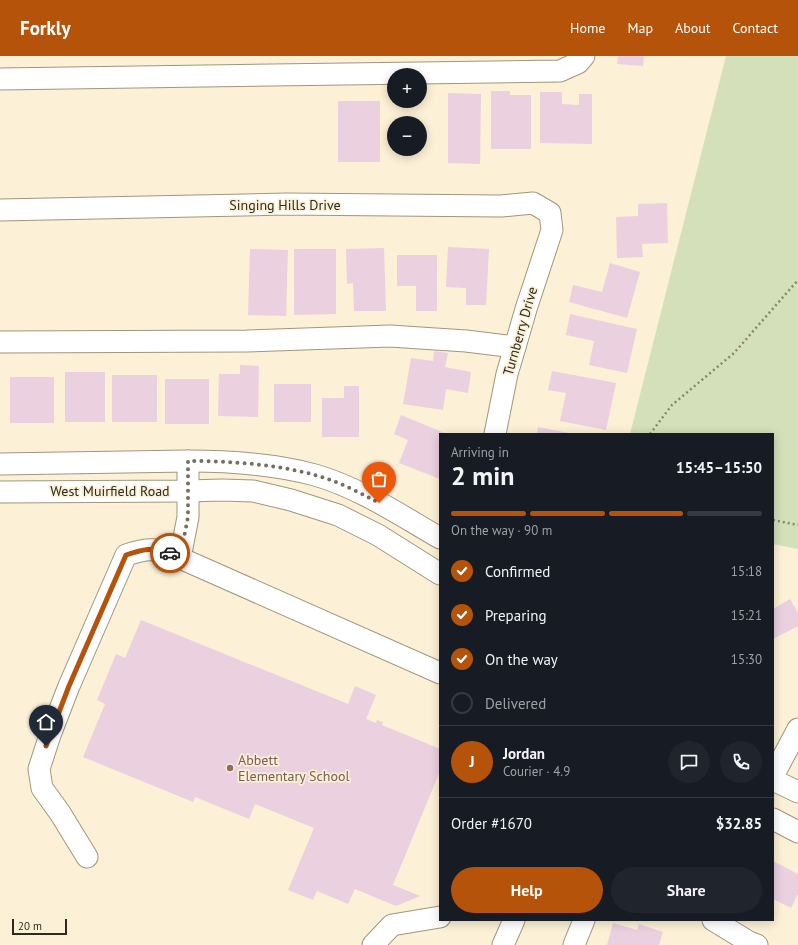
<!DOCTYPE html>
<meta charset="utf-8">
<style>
:root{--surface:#171b24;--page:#20242c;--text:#f1f3f6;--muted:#9ea1a6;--line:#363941;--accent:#b45309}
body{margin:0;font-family:"PT Sans",sans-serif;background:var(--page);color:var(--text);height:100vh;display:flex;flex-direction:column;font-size:15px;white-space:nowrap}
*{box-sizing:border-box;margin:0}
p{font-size:13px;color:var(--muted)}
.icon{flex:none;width:22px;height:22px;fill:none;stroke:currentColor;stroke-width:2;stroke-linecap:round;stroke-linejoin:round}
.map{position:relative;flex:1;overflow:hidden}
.side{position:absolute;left:439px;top:377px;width:335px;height:488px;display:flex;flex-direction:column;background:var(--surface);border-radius:0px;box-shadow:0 2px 10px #0003}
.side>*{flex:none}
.fabs{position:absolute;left:387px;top:12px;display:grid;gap:8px}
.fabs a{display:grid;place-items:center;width:40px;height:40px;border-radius:50%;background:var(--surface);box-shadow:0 2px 10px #0003;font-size:20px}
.scale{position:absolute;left:12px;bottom:10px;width:55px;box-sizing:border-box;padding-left:4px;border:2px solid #2e2a20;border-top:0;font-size:11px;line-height:14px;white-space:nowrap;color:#2e2a20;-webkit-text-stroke:3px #fcf0d6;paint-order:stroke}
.pin{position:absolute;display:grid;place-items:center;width:34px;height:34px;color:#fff;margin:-41px -17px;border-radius:50% 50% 50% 0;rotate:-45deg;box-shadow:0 0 4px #0007}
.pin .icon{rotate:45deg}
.courier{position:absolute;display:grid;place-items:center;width:40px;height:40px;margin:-20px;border:3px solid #b45309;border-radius:50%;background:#fff;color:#222;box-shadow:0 1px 5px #0007}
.summary em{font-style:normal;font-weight:700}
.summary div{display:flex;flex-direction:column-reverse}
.summary{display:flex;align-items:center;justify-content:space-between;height:68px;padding:0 12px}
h1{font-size:26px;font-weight:700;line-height:30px}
.bar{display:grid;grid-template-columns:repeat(4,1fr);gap:6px 4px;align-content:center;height:48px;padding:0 12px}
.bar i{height:5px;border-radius:3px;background:var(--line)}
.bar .current{background:var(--accent)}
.bar p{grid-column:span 4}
.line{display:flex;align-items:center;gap:10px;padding:0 12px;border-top:1px solid var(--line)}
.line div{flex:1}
.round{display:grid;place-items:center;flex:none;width:42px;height:42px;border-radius:21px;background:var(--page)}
ol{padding:0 12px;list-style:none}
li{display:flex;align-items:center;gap:12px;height:44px}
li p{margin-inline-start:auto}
li .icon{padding:4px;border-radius:50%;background:var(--accent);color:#fff;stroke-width:4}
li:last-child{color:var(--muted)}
li i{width:22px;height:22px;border:2px solid var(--line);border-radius:50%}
.primary-button{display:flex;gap:8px;margin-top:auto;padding:8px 12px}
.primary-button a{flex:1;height:46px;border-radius:24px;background:var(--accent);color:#fff;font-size:16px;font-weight:700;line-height:46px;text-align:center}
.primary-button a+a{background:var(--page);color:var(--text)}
header{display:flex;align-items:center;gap:24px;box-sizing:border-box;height:56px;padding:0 20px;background:var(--accent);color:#fff}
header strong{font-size:19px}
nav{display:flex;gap:22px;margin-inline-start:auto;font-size:14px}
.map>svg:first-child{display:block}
.green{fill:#d4e0b9}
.building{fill:#ebd0e0}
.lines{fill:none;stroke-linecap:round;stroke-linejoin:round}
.minor-casing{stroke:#a1967e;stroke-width:23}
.path{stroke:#8b8372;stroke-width:2.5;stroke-dasharray:2 3;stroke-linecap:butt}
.minor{stroke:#fff;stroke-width:21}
.done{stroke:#766f60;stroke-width:4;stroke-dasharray:0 7.2}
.route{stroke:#b45309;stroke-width:5}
.education-dot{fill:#8d6e63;stroke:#fcf0d6;stroke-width:1.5}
.labels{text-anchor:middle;stroke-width:3.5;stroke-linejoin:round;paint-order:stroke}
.street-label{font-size:14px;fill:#2e2a20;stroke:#fcf0d6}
.education-label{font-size:14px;fill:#785e54;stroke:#fcf0d6;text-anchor:start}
</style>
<header>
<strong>Forkly</strong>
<nav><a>Home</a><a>Map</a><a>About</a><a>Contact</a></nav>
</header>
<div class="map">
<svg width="798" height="889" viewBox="0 0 798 889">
<rect width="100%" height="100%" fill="#fcf0d6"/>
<path class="green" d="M726 0H798V493L773 488V378H630Z"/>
<g class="building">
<path d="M618 0H644L643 10 617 8Z"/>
<path d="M491 35H510V39H531V93H491Z"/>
<path d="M540 36H562V48L579 49V38H592V88L540 87Z"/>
<path d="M448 37 481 38 480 108 448 107Z"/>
<rect x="338" y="45" width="42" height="61"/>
<path d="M667 147 668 187 642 188 643 201 617 202 616 161 638 160V148Z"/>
<path d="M448 191 489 193 486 249H466V232L446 231Z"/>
<path d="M384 192 386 255H354L353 227 347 228 346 193Z"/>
<path d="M250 193 288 194 286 260 248 259Z"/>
<path d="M294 193H336V258L294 259Z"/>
<path d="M397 199H437V255H416V230H397Z"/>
<path d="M610 207 640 216 627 262 569 246 573 229 602 236Z"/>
<path d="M570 258 637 273 627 317 589 309 594 285 566 279Z"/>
<path d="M434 295 448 297 445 311 471 316 468 337 446 333 443 354 403 348 411 302 433 305Z"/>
<path d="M240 309 259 310 258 361 218 360 219 318H240Z"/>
<path d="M552 315 616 327 606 374 560 365 566 337 548 334Z"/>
<rect x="65" y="316" width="40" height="50"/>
<rect x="112" y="319" width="45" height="47"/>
<rect x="10" y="321" width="44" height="46"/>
<rect x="165" y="323" width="44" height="45"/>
<rect x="274" y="328" width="37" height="38"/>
<path d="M344 330H359V381H322V342H344Z"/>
<path d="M401 359 447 378H440V423L399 407 408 384 394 378Z"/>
<path d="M538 371 569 377V378H537Z"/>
<path d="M790 543 798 557V570L773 583V553Z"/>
<path d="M141 564 348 648 355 630 376 639 366 663 376 667 377 664 383 666 382 669 440 693V715L393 829 420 840 396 850 355 833 348 848 317 835 313 844 288 834 314 772 255 748 249 763 195 741 193 746 83 701 105 648 97 644 116 598 125 602Z"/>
<path d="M773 805 798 818V838L791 852 773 843Z"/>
<path d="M613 867 637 874 639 868 663 876 659 889H607Z"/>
</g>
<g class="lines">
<defs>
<g id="minor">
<path d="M0 23 560 15 578 7 584 0"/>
<path d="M0 154 286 148 501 150 533 147 550 157 552 174 526 253 515 291 507 318 495 378"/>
<path d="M0 286 247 285 390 280 466 285 515 291"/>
<path d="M0 408 188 405C230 405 274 408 315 419 360 432 400 459 440 482"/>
<path d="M0 436 187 435 222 434 253 435 291 444 338 459 378 479 440 518"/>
<path d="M180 502 440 617"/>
<path d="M773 720 798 673"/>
<path d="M773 724 798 736"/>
<path d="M773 763 798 776"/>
<path d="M87 801 60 757 42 732 39 713 50 679 69 630 126 499C149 491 158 492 180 502L188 461V405"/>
<path d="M713 864 749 886 757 889"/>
<path d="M373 889 392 869 440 861"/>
<path d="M503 889 514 864"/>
<path d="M574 889 584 864"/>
</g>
</defs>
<use href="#minor" class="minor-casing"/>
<g class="path">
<path d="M650 378 672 349 734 297 798 224"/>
<path d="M773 464 798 469"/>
</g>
<use href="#minor" class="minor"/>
</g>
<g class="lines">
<path class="done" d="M170 497 180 502 188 461V405C230 405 274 408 315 419 337 425 359 436 379 447"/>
<path class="route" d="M46 690 69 630 126 499C141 494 154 490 170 497"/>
</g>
<circle class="education-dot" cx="230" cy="712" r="4"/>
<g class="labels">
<g class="street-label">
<text x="285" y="154">Singing Hills Drive</text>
<text transform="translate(520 275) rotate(-74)" y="5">Turnberry Drive</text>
<text x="110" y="440">West Muirfield Road</text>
</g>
<g class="education-label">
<text x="238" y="709">Abbett<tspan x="238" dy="16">Elementary School</tspan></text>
</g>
</g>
</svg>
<div class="fabs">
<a>+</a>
<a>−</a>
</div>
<div class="scale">20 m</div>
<div class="pin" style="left:379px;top:447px;background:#ea580c"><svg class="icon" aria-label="bag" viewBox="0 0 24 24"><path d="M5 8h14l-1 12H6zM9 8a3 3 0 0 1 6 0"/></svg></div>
<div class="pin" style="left:46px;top:690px;background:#1f2937"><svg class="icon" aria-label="home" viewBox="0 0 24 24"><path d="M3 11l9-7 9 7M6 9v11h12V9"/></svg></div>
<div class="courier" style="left:170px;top:497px"><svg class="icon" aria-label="car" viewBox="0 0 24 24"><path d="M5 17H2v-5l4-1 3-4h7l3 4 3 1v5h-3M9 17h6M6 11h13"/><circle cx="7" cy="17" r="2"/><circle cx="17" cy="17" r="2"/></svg></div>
<section class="side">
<div class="summary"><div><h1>2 min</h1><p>Arriving in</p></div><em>15:45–15:50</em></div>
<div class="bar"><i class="current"></i><i class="current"></i><i class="current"></i><i></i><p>On the way · 90 m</p></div>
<ol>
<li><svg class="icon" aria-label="check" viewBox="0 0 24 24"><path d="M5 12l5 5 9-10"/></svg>Confirmed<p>15:18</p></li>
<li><svg class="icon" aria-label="check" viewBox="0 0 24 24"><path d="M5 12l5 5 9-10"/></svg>Preparing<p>15:21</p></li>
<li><svg class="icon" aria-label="check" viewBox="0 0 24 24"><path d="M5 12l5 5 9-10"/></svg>On the way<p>15:30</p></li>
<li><i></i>Delivered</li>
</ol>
<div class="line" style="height:72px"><b class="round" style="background:var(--accent);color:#fff">J</b><div><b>Jordan</b><p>Courier · 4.9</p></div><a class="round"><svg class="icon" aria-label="chat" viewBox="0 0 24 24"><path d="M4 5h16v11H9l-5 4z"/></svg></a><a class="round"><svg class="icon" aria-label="phone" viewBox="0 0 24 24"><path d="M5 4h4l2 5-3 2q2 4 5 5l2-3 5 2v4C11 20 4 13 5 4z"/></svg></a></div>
<div class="line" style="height:52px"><div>Order #1670</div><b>$32.85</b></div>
<div class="primary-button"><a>Help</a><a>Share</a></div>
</section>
</div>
